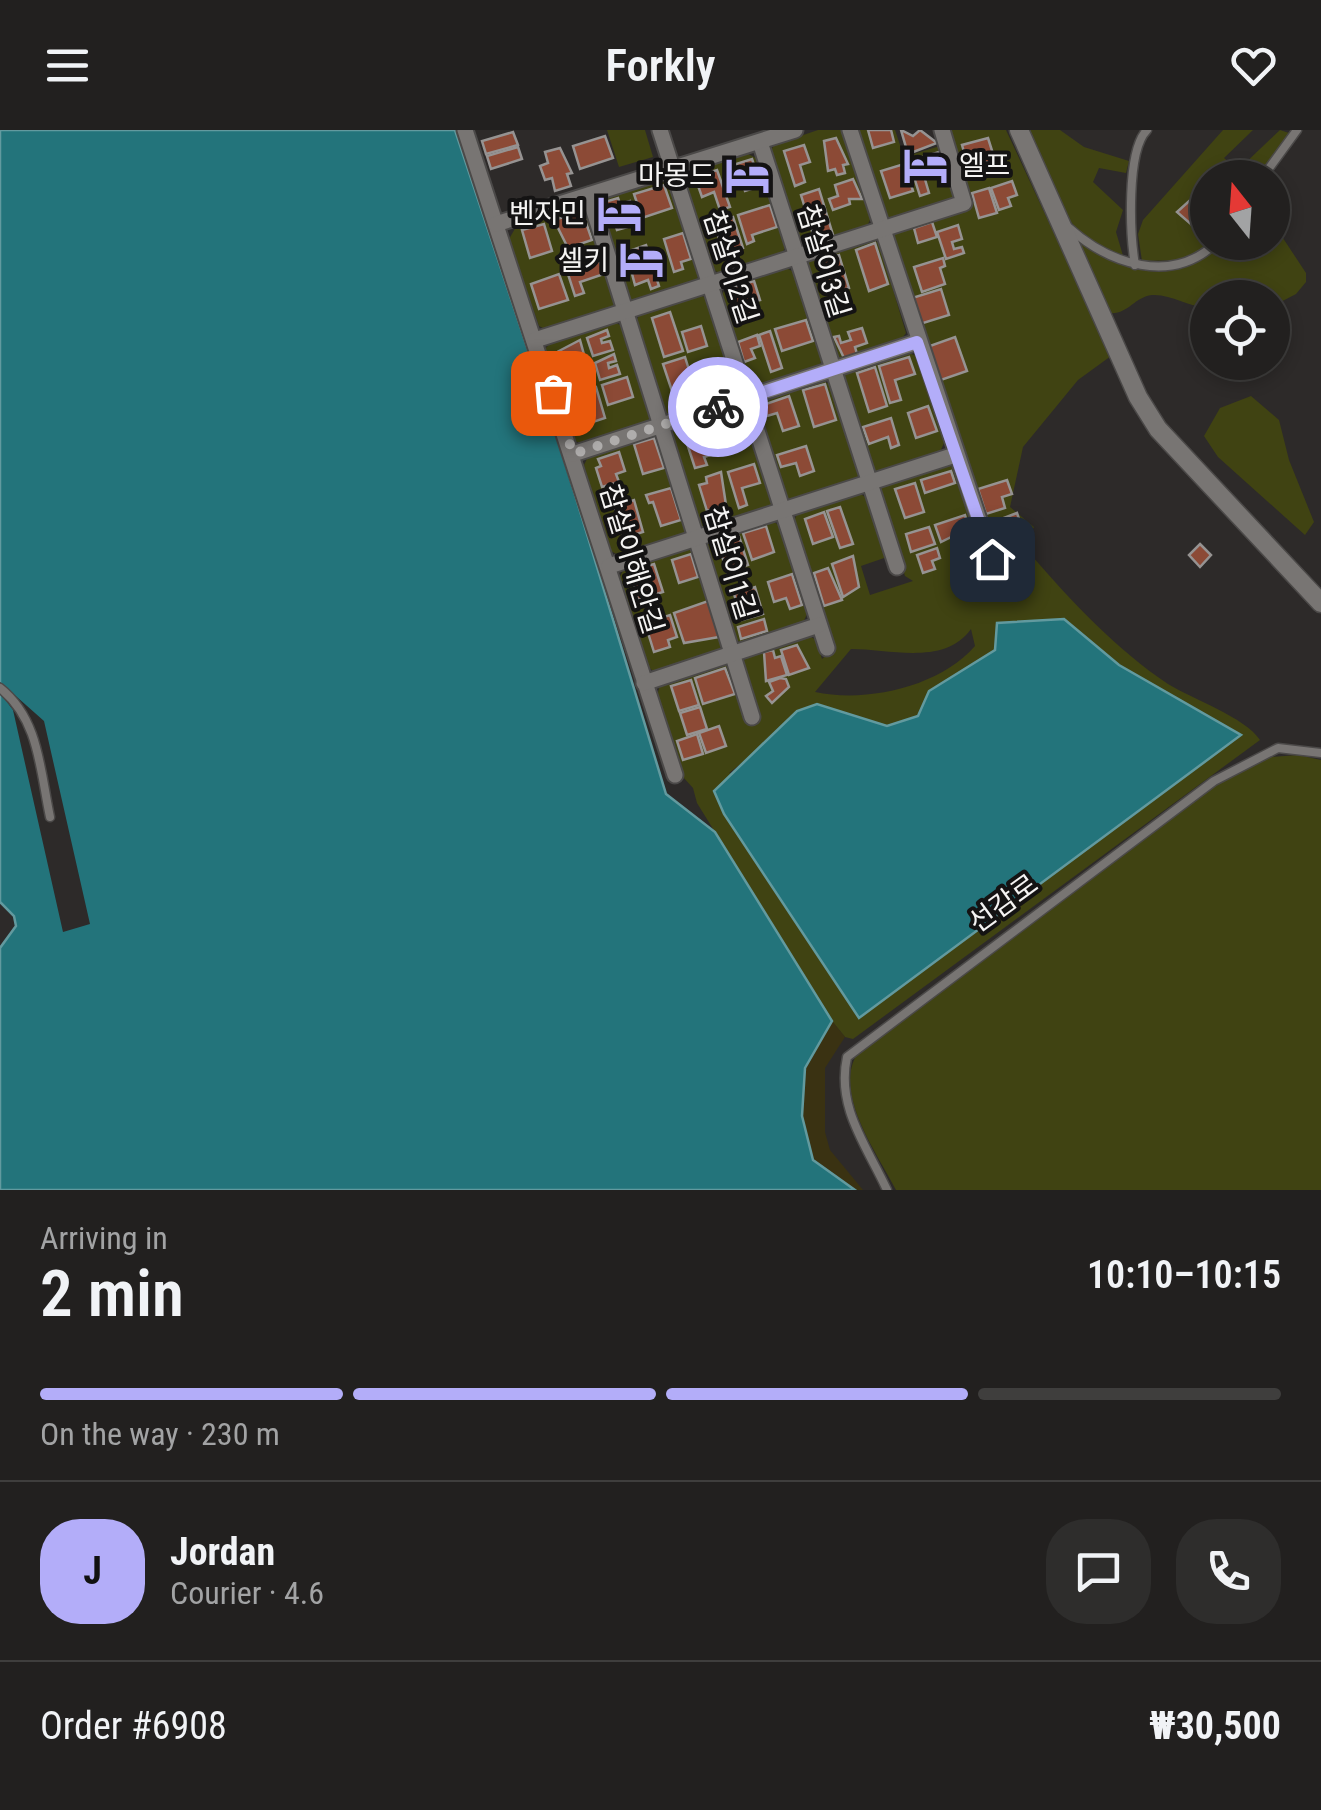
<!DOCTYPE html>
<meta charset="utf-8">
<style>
:root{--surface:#22201f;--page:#2e2d2c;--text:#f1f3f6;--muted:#a2a3a4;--line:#3f3e3d;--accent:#b3adf9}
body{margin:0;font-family:"Roboto Condensed","Noto Sans KR",sans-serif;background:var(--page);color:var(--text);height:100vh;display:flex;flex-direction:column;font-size:38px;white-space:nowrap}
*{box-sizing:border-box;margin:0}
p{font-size:32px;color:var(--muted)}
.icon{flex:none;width:55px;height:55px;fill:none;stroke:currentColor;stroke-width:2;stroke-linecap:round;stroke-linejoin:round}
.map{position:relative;height:1060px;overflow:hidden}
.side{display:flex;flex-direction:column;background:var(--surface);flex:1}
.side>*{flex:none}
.needle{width:65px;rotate:343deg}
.tools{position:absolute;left:1190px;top:30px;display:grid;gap:20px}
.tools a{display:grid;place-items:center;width:100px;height:100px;border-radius:50%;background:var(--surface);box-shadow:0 5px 15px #0003,0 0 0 2px var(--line);font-size:50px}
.pin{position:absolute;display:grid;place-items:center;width:85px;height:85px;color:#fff;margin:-42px;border-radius:20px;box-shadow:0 5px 15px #0006}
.courier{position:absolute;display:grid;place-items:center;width:100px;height:100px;margin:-50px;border:8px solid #b3adf9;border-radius:50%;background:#fff;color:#222;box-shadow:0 2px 12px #0007}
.summary em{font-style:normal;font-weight:600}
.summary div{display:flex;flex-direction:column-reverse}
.summary{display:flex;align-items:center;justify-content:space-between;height:170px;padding:0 40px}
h1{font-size:65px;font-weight:600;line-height:75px}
.bar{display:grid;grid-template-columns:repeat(4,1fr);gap:15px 10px;align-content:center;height:120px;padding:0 40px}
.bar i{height:12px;border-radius:8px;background:var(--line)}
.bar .selected{background:var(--accent)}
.bar p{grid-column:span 4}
.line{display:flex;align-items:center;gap:25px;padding:0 40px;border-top:2px solid var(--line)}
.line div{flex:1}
.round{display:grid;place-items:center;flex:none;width:105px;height:105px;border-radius:40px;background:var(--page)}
header{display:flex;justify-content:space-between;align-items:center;height:130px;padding:0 40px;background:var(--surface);font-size:45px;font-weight:600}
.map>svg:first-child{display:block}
.green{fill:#404312;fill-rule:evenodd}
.sand{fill:#3a3212}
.water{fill:#23747b;stroke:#629a9f;stroke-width:2.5}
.pier{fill:#2d2a29}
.building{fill:#8c4a36;stroke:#969392;stroke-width:2.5}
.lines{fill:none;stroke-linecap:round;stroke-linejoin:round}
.service-casing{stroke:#4b4948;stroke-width:11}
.minor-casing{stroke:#4b4948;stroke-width:19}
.tertiary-casing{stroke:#4b4948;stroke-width:21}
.service{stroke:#787573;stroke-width:8}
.minor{stroke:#787573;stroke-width:15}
.tertiary{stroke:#787573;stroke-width:18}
.done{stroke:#afadac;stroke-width:10;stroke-dasharray:0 18}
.route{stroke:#b3adf9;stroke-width:12}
.labels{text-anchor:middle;stroke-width:8;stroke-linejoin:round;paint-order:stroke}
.poi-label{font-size:28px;fill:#f5f4f3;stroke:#141313;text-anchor:end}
.street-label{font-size:28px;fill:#f5f4f3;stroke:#141313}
</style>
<header><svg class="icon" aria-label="menu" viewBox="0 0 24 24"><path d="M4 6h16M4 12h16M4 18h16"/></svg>Forkly<svg class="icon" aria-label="heart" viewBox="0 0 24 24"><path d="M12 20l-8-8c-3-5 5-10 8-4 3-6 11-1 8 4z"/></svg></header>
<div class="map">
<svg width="1321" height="1060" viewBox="0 0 1321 1060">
<rect width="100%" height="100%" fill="#2d2a29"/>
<g class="green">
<path d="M607 0H645L653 27 619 37Z"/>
<path d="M818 0H842L871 88 866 98 807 116 798 112 769 24 774 15Z"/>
<path d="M855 0H895L904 27 943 15 957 59 952 71 893 90 882 83Z"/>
<path d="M948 0H1006L1111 226 1078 250 1023 317 1010 377 1034 397 1027 411 1035 423 1032 426C1073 473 1116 519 1168 554 1192 569 1245 587 1260 610L853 909 845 907 832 891 697 673 693 658 683 647 657 566 660 555 723 533 731 537 750 596 759 587 742 534 747 526 808 505 816 510 822 529 833 519 793 393 798 382 857 362 867 368 887 427 861 436 870 465 913 451 905 446 879 363 884 353 947 334 955 339 985 426 972 435 978 455 1002 437 892 111 896 102 972 77ZM1064 489 1119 535 1240 605 729 643 817 574 887 596 918 586 929 561 995 520 997 493ZM971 499 975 516C939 557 867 573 815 562L851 519C890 519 945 536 971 499Z"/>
<path d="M1028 0H1060L1084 17 1129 31 1126 43 1099 38 1093 52 1123 80 1116 102 1124 129C1064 111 1049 52 1028 0Z"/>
<path d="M1223 0H1253L1224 28 1238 40 1280 0 1289 3 1258 47H1232L1235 43 1225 35 1178 82 1193 95 1207 75 1211 115 1183 130 1142 131 1138 104 1143 90Z"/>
<path d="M746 23 758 29 786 115 781 126 721 144 712 139 684 52 690 42Z"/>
<path d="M659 51 670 55 700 142 695 153 635 172 625 167 597 79 602 69Z"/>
<path d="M581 77 589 83 616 171 610 181 549 201 539 196 509 109 516 97Z"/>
<path d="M1273 93 1306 143V152L1296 164 1273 176 1272 168H1208L1207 177C1187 177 1172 164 1152 165 1134 167 1128 185 1109 183L1077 110C1119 143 1181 159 1220 113L1272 112Z"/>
<path d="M871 109 879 113 906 203 899 212 842 231 833 226 805 139 810 129Z"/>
<path d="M784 137 796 143 822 231 815 240 757 259 748 254 721 167 726 157Z"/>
<path d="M698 164 710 170 735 257 732 264 671 286 662 280 635 194 640 183Z"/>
<path d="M612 191 624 197 651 285 645 296 586 315 575 311 545 219 553 210Z"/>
<path d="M907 222 916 226 944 313 939 324 877 345 869 339 839 252 844 242Z"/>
<path d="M819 250 830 254 860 341 855 352 794 371 783 365 756 279 762 269Z"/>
<path d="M1251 266 1279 290 1289 330 1314 392 1305 405 1218 327 1204 306 1220 278Z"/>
<path d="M736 278 745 282 773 370 769 380 707 400 697 394 670 306 676 297Z"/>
<path d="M649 304 659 309 686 397 682 408 620 426 609 420 584 335 589 325Z"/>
<path d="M771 390 780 396 807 484 803 493 744 514 734 509 706 418 710 410Z"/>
<path d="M687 419 696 422 723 512 718 522 655 542 646 536 619 448 624 439Z"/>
<path d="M1298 625 1321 630V1060H896C878 1024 833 964 857 924L1216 655 1271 627Z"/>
</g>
<path class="sand" d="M832 891 845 907 825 938V1002L830 1020 863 1060H855L825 1041 813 1030 806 1014 802 986 805 938Z"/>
<g class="water">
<path d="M0 0H455L563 325 666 664 715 702 832 891 805 938 802 986 813 1030 855 1060H0V818L16 796 14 786 0 772Z"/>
<path d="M1064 489 1119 535 1241 605 859 888 724 684 714 661 797 581 817 574 887 596 918 586 929 561 995 520 997 493Z"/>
</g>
<path class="pier" d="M0 552 44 591 90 794 63 802 13 580 0 563Z"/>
<g class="building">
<path d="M868 0H891L894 12 873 18Z"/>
<path d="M901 0 913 6 920 0 937 13 908 24Z"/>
<path d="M513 2 518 15 486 24 482 11Z"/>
<path d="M605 6 613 28 580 39 573 16Z"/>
<path d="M836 8 848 34 843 35 845 43 837 45 835 39 828 41 824 11Z"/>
<path d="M988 8 994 27 991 33 966 29 962 15Z"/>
<path d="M804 15 810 32 800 35 805 52 795 56 784 21Z"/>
<path d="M518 17 522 29 491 39 487 26Z"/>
<path d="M560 18 572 43 567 44 571 56 555 61 552 48 545 50 540 36 548 33 545 22Z"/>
<path d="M939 22 943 37 924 46 929 63 920 66 909 31Z"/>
<path d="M752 29 761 56 745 61 736 34Z"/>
<path d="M904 34 913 61 890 68 881 41Z"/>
<path d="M717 40 730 77 720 80 714 62 702 67 695 47Z"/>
<path d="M853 49 862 69H849L850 74 833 80 829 69 838 66 835 55Z"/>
<path d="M1012 51 1017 65 1008 68 1011 76 999 80 991 58Z"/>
<path d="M1208 54V75L1193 96 1177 82Z"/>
<path d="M664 55 672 78 642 88 634 64Z"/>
<path d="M989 58 997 83 979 88 972 63Z"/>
<path d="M819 59 833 105 815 111 801 65Z"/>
<path d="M618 68 620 74 630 71 634 84 625 87 628 97 617 100 611 81 604 83 601 73Z"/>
<path d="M770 75 777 97 752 105 754 111 747 114 738 85Z"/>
<path d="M582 81 592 110 568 118 554 90Z"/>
<path d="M733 87 743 118 724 124 714 93Z"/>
<path d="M932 92 937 107 918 113 914 98Z"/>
<path d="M544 94 552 121 530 128 522 100Z"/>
<path d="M958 95 962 109 952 112 954 119 962 117 964 123 946 129 937 102Z"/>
<path d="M683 103 691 129 681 132 683 139 674 142 664 109Z"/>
<path d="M875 113 888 154 869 161 856 120Z"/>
<path d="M646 115 659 156 651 159 648 150 635 155 631 140 637 138 632 120Z"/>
<path d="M839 125 849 158 838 162 835 151 827 154 819 131Z"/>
<path d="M943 128 945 136 940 138 945 154 922 162 914 137Z"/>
<path d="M599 130 604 144 580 152 584 163 575 166 567 141Z"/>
<path d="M559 144 568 170 539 179 531 154Z"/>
<path d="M754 151 760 170 751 172 754 184 739 189 730 158Z"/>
<path d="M941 159 949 185 920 194 912 168Z"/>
<path d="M670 182 683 221 664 227 652 188Z"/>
<path d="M806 190 813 211 782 221 775 199Z"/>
<path d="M701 196 707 216 688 222 682 202Z"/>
<path d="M862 198 867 213 855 217 857 224 844 228 834 207 839 206 841 213 851 210 848 202Z"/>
<path d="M607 200 609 206 601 209 602 213 610 211 613 220 593 226 587 208Z"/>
<path d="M770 201 782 238 771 242 759 205Z"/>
<path d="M757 205 760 216 751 219 755 228 744 232 738 212Z"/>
<path d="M955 207 967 241 938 251 927 217Z"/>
<path d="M580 210 586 232 567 238 566 228 559 221Z"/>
<path d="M614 224 616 231 608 233 609 238 617 235 620 244 600 250 595 233Z"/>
<path d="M685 227 695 259 681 263 680 258 672 261 663 234Z"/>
<path d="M909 227 915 244 895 250 901 270 890 273 879 236Z"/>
<path d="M875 237 887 276 869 282 857 243Z"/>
<path d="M728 241 733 257 701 266 697 251Z"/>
<path d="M627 247 633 267 608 275 602 255Z"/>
<path d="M825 254 836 290 814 297 803 260Z"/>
<path d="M596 257 605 288 590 293 584 274 574 277 570 265Z"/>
<path d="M789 266 799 296 783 301 777 283 767 286 763 275Z"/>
<path d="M928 276 937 301 916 308 908 283Z"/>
<path d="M740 280 745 298 721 305 723 313 716 316 708 290Z"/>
<path d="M891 288 899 315 891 318 888 307 869 314 863 297Z"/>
<path d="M705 294 714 324 704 327 707 335 695 338 683 301Z"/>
<path d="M654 308 664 338 643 344 634 314Z"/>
<path d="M806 316 814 341 800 346 796 333 781 337 777 325Z"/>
<path d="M619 322 625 341 616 344 619 352 602 357 596 338 601 336 598 329Z"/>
<path d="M754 334 760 353 742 358 747 375 739 378 728 342Z"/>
<path d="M951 341 955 353 925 363 921 350Z"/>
<path d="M721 342 726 375 707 381 699 355 707 353 706 347Z"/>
<path d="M1007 350 1012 364 1002 367 1005 378 986 384 978 359Z"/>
<path d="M915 353 924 382 905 388 895 359Z"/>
<path d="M671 358 681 390 661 396 653 372 649 373 646 365Z"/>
<path d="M634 370 643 402 624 408 614 376Z"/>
<path d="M840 377 853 414 840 418 827 381Z"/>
<path d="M824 382 833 407 813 414 805 389Z"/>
<path d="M1017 383 1022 398 993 409 988 394Z"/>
<path d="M965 385 969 398 941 412 935 395Z"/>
<path d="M766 396 774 422 752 430 743 403Z"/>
<path d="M929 397 935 414 911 422 906 404Z"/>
<path d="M739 406 748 435 727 442 718 413Z"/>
<path d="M1200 414 1211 425 1200 437 1189 425Z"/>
<path d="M937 418 940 428 932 431 935 439 923 443 917 425Z"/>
<path d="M691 424 698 447 679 453 672 430Z"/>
<path d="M853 426 859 457 843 467 832 434Z"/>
<path d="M654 434 663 462 638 470 630 441Z"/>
<path d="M828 438 842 470 824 476 814 443Z"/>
<path d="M792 444 802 475 790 479 786 468 774 472 768 452Z"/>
<path d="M755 457 763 484 742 490 734 464Z"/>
<path d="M708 471 719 507 684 513 674 483Z"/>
<path d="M670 485 677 507 668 510 670 517 654 522 645 493Z"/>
<path d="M764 489 767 501 741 509 738 497Z"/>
<path d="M797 515 809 538 789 545 781 520Z"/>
<path d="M773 520 775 528 781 526 787 545 766 551 764 522Z"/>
<path d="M725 538 735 564 703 574 695 548Z"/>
<path d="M780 548 786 549 789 557 772 573 766 566 773 561 769 552Z"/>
<path d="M691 550 699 575 679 581 671 556Z"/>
<path d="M700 577 707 599 687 605 680 583Z"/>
<path d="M719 596 726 616 706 623 699 603Z"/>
<path d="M697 604 703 624 683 630 677 611Z"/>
</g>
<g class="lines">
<defs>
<g id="service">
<path d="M1262 48 1297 0"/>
<path d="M1068 97C1109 134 1172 156 1217 112"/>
<path d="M1135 135C1130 105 1126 21 1147 0"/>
<path d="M0 558C39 589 40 640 50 687"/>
<path d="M887 1060C867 1016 836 978 847 927L1214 651 1278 618 1321 623"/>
</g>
<g id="minor">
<path d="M465 0 675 645"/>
<path d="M660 0 827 518"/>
<path d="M850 0 992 429"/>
<path d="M760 12 897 437"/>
<path d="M589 65 752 587"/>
<path d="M496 94 795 0"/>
<path d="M535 210 964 73 942 0"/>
<path d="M573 324 917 212"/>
<path d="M609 436 955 325"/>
<path d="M644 553 819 495"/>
</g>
<path id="tertiary" d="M1019 0 1138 267 1158 299 1321 473"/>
</defs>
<use href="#service" class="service-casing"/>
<use href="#minor" class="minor-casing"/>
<use href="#tertiary" class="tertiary-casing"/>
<use href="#service" class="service"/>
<use href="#minor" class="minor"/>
<use href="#tertiary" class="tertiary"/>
</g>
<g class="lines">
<path class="done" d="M553 263 573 324 718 277"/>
<path class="route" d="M718 277 917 212 992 429"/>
</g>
<defs>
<symbol id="hotel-bare" viewBox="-9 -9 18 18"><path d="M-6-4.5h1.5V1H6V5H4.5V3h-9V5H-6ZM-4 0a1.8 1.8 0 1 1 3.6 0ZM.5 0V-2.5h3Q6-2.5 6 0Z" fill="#b3adf9" stroke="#141313" stroke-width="2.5" paint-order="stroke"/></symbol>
</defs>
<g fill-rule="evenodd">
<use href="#hotel-bare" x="894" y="4" width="63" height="63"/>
<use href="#hotel-bare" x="716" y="14" width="63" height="63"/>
<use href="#hotel-bare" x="588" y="52" width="63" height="63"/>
<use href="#hotel-bare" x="610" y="98" width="63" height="63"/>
</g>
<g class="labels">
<g class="poi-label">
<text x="959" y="45" text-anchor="start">엘프</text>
<text x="715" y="55">마몽드</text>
<text x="586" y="93">벤자민</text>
<text x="609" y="140">셀키</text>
</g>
<g class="street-label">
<text transform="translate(824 131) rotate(73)" y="10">참살이3길</text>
<text transform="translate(731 137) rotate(72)" y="10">참살이2길</text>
<text transform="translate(632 429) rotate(73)" y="10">참살이해안길</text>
<text transform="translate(731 433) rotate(73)" y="10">참살이1길</text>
<text transform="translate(1003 773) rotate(-36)" y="10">선감로</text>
</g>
</g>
</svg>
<div class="tools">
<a><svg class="needle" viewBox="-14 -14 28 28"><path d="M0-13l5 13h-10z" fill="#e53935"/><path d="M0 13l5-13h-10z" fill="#a2a3a4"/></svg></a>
<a><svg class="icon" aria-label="locate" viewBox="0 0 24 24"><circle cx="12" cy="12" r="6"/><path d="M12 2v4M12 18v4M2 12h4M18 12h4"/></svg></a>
</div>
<div class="pin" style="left:553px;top:263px;background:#ea580c"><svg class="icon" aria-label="bag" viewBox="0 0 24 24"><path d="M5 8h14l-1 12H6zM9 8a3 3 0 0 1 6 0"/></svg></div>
<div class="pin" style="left:992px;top:429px;background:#1f2937"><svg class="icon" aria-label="home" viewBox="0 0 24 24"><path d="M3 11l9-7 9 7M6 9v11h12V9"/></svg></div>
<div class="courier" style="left:718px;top:277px"><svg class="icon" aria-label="bike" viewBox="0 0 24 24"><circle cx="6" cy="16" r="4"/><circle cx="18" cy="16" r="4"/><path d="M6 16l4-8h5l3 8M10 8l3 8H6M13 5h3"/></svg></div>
</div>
<section class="side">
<div class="summary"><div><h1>2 min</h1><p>Arriving in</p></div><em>10:10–10:15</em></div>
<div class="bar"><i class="selected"></i><i class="selected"></i><i class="selected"></i><i></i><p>On the way · 230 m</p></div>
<div class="line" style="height:180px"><b class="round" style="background:var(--accent);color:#111">J</b><div><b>Jordan</b><p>Courier · 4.6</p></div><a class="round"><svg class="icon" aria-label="chat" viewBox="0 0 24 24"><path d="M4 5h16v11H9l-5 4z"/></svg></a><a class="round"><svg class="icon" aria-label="phone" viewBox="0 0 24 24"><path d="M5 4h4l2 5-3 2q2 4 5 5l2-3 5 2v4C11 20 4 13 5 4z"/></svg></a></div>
<div class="line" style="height:130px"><div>Order #6908</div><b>₩30,500</b></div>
</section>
